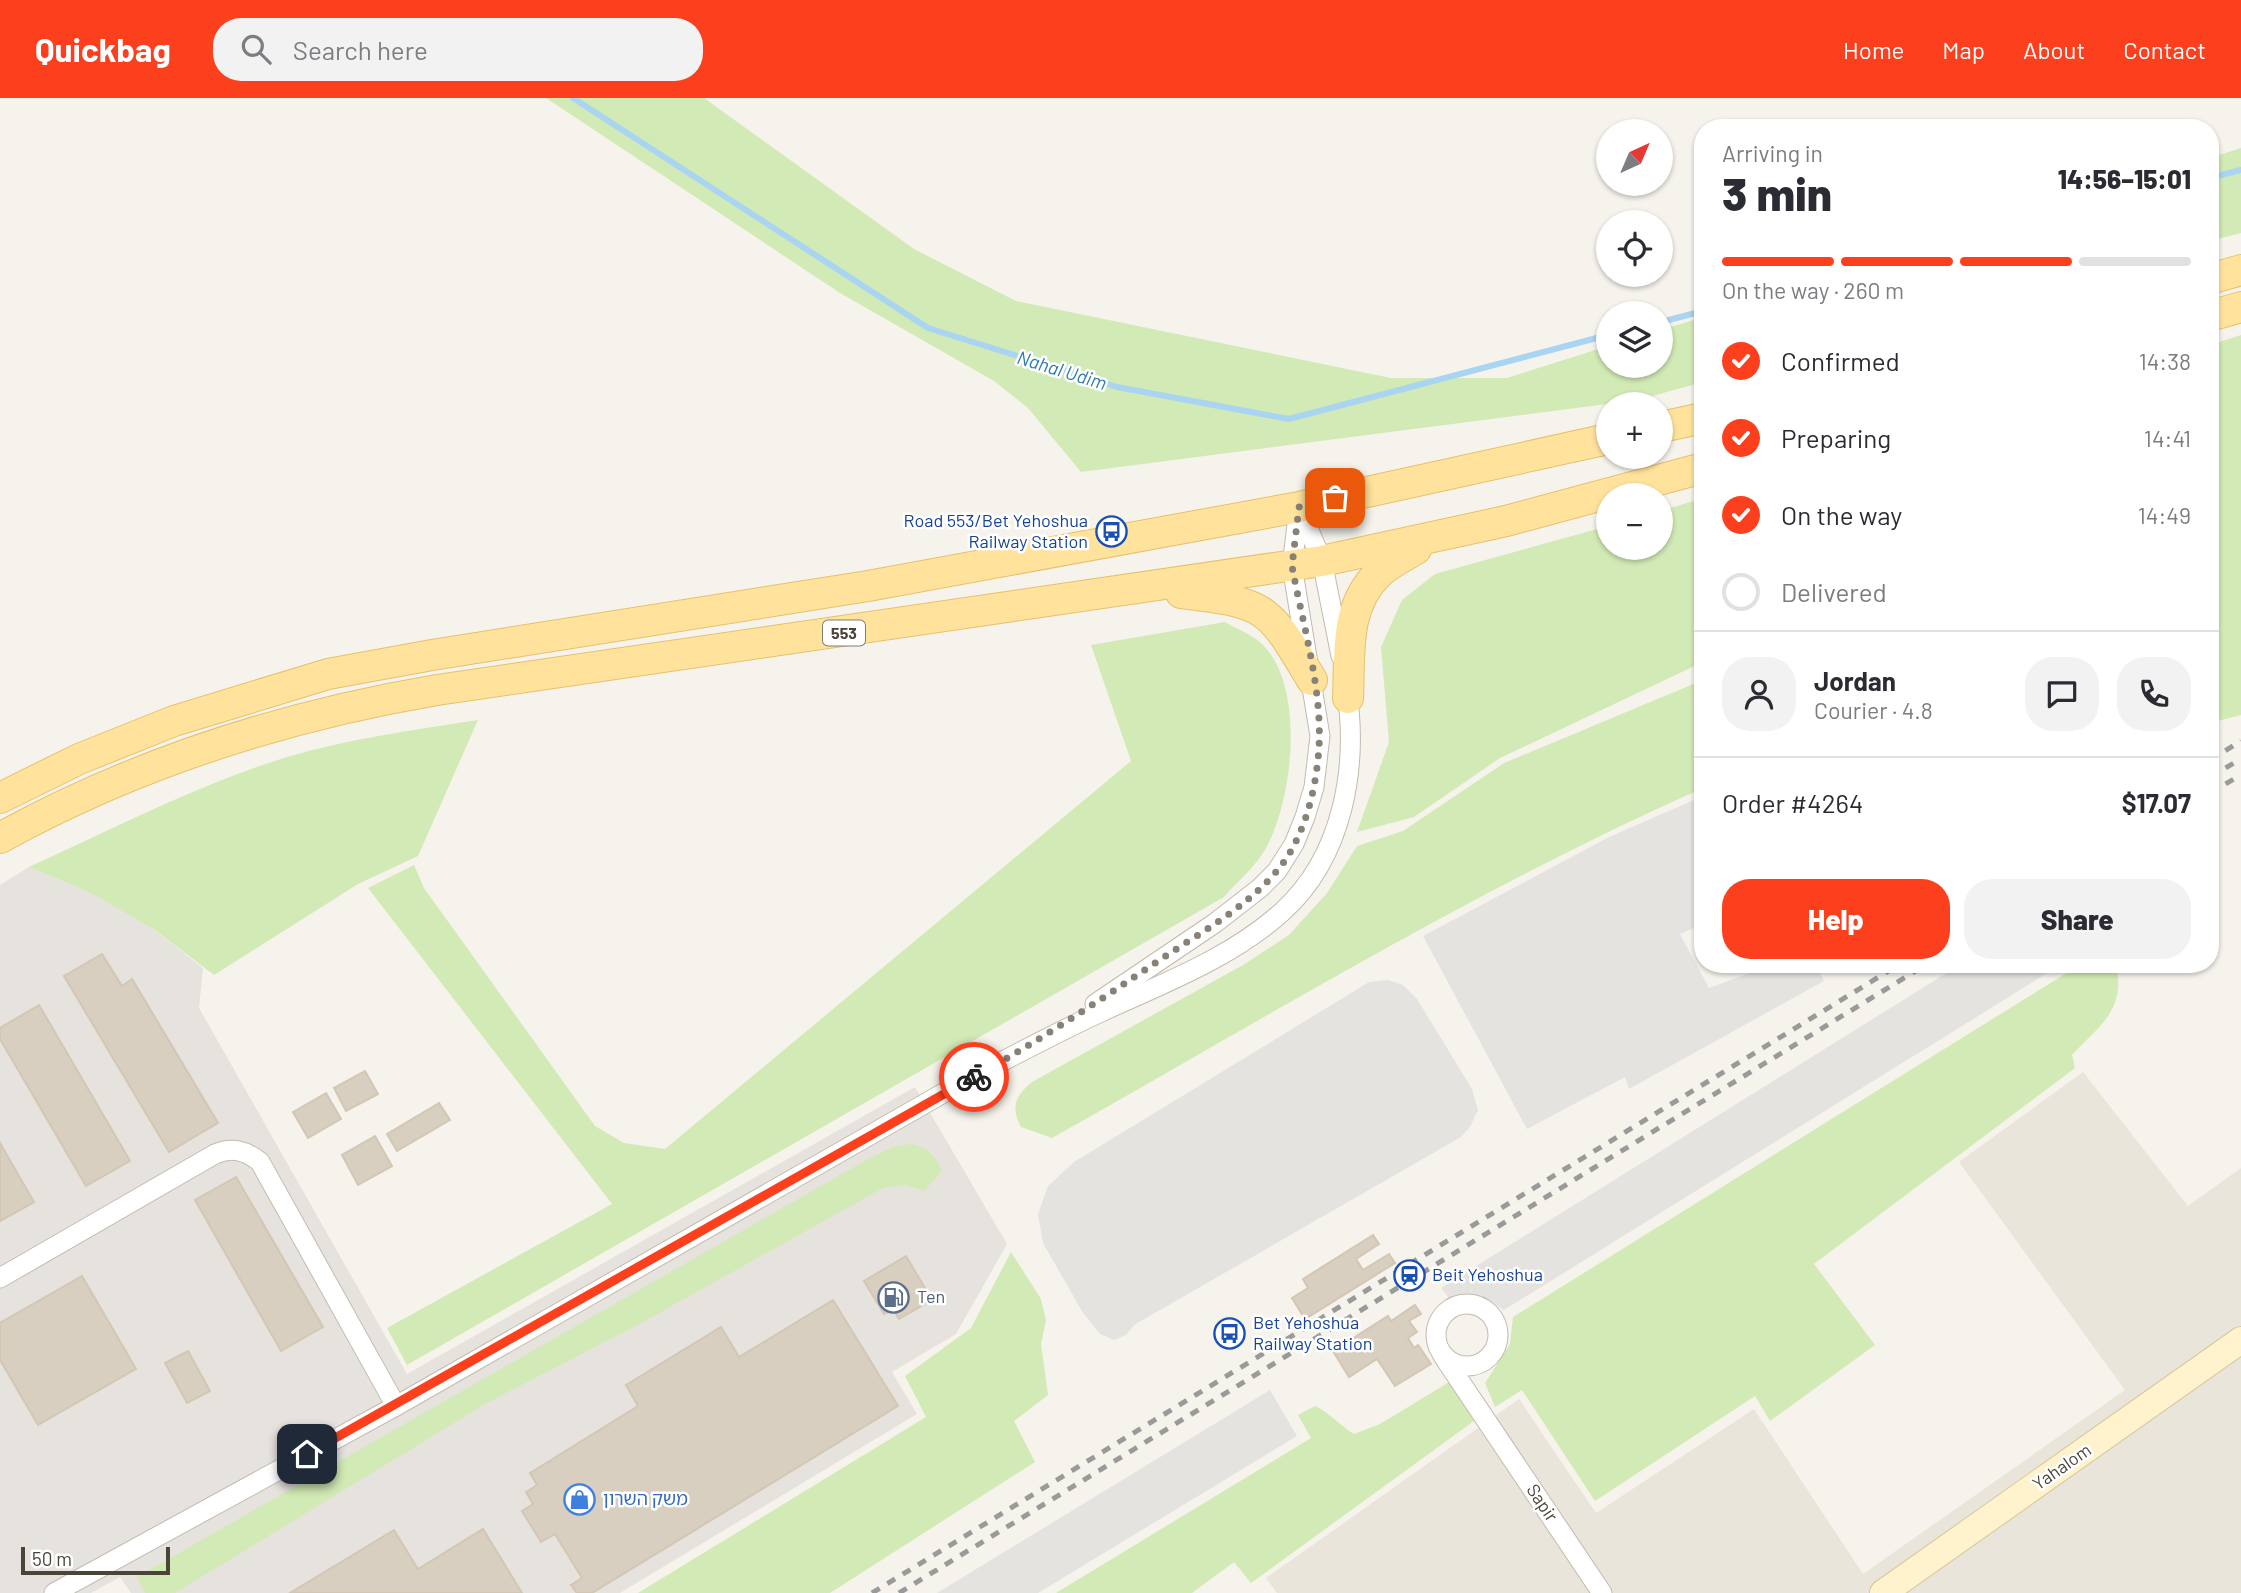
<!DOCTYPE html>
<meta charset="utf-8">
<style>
:root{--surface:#fff;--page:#f2f2f3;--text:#2b2b33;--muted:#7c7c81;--line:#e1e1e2;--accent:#fc3f1d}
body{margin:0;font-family:Barlow,"Noto Sans Hebrew",sans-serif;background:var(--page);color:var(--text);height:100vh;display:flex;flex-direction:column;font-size:26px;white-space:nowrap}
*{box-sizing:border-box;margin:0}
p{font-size:23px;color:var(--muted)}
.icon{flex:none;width:38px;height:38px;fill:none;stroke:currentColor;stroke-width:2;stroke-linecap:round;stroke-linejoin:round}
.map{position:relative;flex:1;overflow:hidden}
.side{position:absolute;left:1694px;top:21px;width:525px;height:854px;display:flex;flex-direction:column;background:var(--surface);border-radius:28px;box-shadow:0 2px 5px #0004}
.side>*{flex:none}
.needle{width:46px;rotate:44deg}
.controls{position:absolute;left:1596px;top:21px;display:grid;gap:14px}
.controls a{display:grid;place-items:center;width:77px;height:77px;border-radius:50%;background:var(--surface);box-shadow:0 2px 5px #0004;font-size:35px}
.scale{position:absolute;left:21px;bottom:18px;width:149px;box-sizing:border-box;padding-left:7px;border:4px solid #4b4439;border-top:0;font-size:19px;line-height:24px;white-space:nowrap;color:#4b4439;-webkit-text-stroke:5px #fff;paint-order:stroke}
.pin{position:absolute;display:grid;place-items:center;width:60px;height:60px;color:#fff;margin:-30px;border-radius:14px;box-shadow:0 4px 10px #0006}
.courier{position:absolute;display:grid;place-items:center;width:70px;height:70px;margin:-35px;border:5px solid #fc3f1d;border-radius:50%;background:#fff;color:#222;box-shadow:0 2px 9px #0007}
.summary em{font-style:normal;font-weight:800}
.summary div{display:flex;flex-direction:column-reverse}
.summary{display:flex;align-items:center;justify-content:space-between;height:119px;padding:0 28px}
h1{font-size:46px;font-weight:800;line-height:52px}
.bar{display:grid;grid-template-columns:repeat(4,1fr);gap:10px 7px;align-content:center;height:84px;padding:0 28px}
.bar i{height:9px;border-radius:5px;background:var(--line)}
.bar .active{background:var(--accent)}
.bar p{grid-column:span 4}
.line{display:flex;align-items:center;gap:18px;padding:0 28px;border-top:2px solid var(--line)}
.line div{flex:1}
.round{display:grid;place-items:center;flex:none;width:74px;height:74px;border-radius:28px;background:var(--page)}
ol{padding:0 28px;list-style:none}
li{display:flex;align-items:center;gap:21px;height:77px}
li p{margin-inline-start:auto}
li .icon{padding:7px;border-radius:50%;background:var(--accent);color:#fff;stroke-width:4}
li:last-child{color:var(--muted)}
li i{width:38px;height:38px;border:4px solid var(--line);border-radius:50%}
.button{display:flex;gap:14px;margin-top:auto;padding:14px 28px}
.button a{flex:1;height:80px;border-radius:28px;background:var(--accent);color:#fff;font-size:28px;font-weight:800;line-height:80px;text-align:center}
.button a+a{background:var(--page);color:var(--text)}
header{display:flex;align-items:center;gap:42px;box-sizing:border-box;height:98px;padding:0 35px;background:var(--accent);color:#fff}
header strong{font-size:33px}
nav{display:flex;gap:38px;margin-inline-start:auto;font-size:24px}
.search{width:490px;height:63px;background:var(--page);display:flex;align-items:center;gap:18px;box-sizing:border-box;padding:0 24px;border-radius:28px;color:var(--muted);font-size:26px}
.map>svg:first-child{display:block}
.residential{fill:#eae5da}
.industrial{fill:#e6e2dd}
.green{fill:#d2eab5}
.parking{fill:#e5e3e0}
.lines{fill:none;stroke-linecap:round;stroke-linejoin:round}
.stream{stroke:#a9d4f2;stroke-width:6}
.building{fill:#d8cfc1;stroke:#d3c7b4;stroke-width:2}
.street-casing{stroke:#c2bbae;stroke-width:21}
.secondary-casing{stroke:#d6c79b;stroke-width:28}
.primary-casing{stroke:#e6c16a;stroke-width:32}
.street{stroke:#fff;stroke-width:19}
.secondary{stroke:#fff3cd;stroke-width:26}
.primary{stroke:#ffe39c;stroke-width:30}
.rail{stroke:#9a9a9a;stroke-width:5;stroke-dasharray:9 9;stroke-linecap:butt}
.done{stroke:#878178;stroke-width:7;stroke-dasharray:0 12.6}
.route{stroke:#fc3f1d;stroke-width:9}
.labels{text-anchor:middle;stroke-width:5;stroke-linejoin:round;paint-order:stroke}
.shield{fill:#fff;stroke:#817c74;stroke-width:2}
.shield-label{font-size:16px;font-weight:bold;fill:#4b4439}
.transit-label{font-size:18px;fill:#164399;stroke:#fff;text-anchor:start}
.service-label{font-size:18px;fill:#4e5e75;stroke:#fff;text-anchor:start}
.street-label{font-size:18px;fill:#4b4439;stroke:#fff}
.shop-label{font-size:18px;fill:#366cbe;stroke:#fff;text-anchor:start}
.water-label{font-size:19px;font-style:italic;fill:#2e7ab2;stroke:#fff}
</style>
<header>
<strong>Quickbag</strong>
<div class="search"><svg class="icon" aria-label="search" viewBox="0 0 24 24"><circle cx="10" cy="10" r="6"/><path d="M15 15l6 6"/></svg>Search here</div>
<nav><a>Home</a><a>Map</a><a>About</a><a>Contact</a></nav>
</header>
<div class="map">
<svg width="2241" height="1495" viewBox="0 0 2241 1495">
<rect width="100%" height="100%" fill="#f6f3ec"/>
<path class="residential" d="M2083 974 2188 1108 2241 1070V1495H1277L1266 1480 1519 1301 1596 1415 1754 1311 1863 1476 2125 1292 1959 1064Z"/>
<path class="industrial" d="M29 769 91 795 144 824 203 870 199 910 407 1276 915 989 1007 1146 956 1236 892 1274 917 1316 620 1495H131L120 1479 91 1495H0V787Z"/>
<g class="green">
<path d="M546 0H704L914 151 1016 203 1391 280H1507L1608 248V268H1661V232L1703 219V284L1638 302 1081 374 1028 310 994 283 840 195Z"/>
<path d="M2241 50V135L2210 143V60Z"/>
<path d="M2241 237V617L2210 625V247Z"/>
<path d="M1703 400V564L1500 660 1414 719 1357 734 1389 644 1381 549 1402 502 1435 476 1608 428V450H1661V413Z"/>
<path d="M1225 524C1237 531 1253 537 1262 546 1306 588 1293 702 1266 750 1256 768 1237 784 1224 799L407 1267 387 1230 612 1106 368 790 414 767 424 790 595 1028 624 1045 665 1051 1131 663 1091 547Z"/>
<path d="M1703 582V690C1478 790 1267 919 1052 1040L1021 1029C1010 1009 1016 997 1032 984L1243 867 1289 837 1327 795 1357 748 1403 733 1504 665Z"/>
<path d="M478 622 418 758 358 786 214 877 152 830 91 795 29 769C113 731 195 688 284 660 346 641 413 632 478 622Z"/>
<path d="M2081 866H2116C2126 912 2101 926 2072 957L2075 970 1814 1166 1875 1247 1770 1323 1755 1298 1595 1403 1522 1292 1495 1309 1485 1285 1510 1246 1513 1219Z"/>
<path d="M911 1046C928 1050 935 1057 942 1073L924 1093 905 1087 883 1090 632 1230 485 1306 175 1495H145L137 1479 870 1060 893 1049Z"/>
<path d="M1011 1154 1041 1201 1046 1222 1041 1246 1048 1297 1014 1323 1035 1364 830 1495H638L926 1319 905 1278 971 1230Z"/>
<path d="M1451 1283 1474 1323 1251 1485 1234 1464 1192 1495H1056L1311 1340 1298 1317 1315 1308C1329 1314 1340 1328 1354 1336L1380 1326Z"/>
</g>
<g class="parking">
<path d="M1703 698V826L1680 836 1709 890 1774 866H1816L1824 883 1629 991 1625 979 1527 1031 1423 838 1609 739Z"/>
<path d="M1961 866H2062L1504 1212 1489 1203 1471 1199 1450 1201 1441 1190Z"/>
<path d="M1388 882 1403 887 1417 901 1472 991 1478 1012 1470 1029 1461 1039 1134 1227 1126 1237 1114 1242 1100 1236 1083 1215 1043 1145 1038 1116 1048 1088 1074 1064 1369 884Z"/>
<path d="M1270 1292 1297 1338 1038 1495H937Z"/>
</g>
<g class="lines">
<g class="stream">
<path d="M573 0 928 230 1117 289 1289 321 1608 237"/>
<path d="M2210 80 2241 72"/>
<path d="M1661 224 1703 213"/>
</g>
</g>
<g class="building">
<path d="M102 856 122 888 132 881 218 1025 169 1054 64 878Z"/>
<path d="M39 907 130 1063 86 1088 0 941V930Z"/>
<path d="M365 973 378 996 346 1013 334 990Z"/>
<path d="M326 995 341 1021 308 1040 293 1014Z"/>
<path d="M439 1005 450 1022 397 1053 387 1036Z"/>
<path d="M375 1038 392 1068 358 1087 342 1057Z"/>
<path d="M0 1045 34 1104 0 1123Z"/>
<path d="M236 1079 323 1229 281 1253 195 1102Z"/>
<path d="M1373 1137 1379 1146 1356 1161 1363 1172 1389 1156 1395 1165 1305 1221 1292 1200 1308 1190 1303 1181Z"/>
<path d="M906 1158 932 1202 899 1221 893 1211 884 1216 864 1183Z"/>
<path d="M82 1178 136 1271 38 1327 0 1262V1225Z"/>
<path d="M833 1202 898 1308 592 1495H577L571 1487 582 1480 555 1436 541 1444 522 1413 533 1406 526 1394 537 1387 530 1375 638 1308 626 1287 721 1229 739 1259Z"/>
<path d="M1415 1207 1421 1216 1409 1223 1417 1234 1408 1240 1414 1250 1418 1247 1431 1266 1395 1288 1377 1261 1349 1279 1333 1253 1388 1218 1391 1223Z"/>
<path d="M188 1253 210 1293 187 1305 165 1265Z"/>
<path d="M483 1431 522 1495H290L394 1432 418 1471Z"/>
</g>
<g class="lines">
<defs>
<g id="street">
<path d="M1299 409 1322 463 1341 558"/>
<path d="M1095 906 1215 825 1260 790 1277 773 1294 746 1305 719 1314 689 1320 638 1292 468 1299 411"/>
<path d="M0 1180 215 1056C232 1049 245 1052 260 1064L396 1308"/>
<circle cx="1467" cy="1237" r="31"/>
<path d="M1443 1258 1602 1495"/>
<path d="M54 1495 396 1308 954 989C1003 963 1051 937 1101 914 1162 886 1231 860 1282 814 1344 758 1359 667 1346 588"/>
</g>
<path id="secondary" d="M1883 1495 2241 1242"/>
<g id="primary">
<path d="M2210 181 2241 172"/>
<path d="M2210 218 2241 209"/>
<path d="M1661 329 1703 320"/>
<path d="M1181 495C1267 505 1268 508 1312 582"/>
<path d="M1348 600C1350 556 1344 508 1379 475 1390 465 1405 458 1416 451"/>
<path d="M0 700 79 661 174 623 328 576 432 557 868 488 1299 409 1608 341"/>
<path d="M0 740C136 665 284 618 437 592L1322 463 1506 423 1703 370"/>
</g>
</defs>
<use href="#street" class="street-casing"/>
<use href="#secondary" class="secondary-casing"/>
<use href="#primary" class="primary-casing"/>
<use href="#street" class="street"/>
<use href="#secondary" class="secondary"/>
<use href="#primary" class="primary"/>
<g class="rail">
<path d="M2210 662 2241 643"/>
<path d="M2210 679 2241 661"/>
<path d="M2210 695 2241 677"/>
<path d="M872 1495 1900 866"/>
<path d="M899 1495 1927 866"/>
</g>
</g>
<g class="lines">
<path class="done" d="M974 979C1041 942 1103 900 1167 857 1204 833 1247 808 1276 774 1302 744 1314 700 1318 661 1325 598 1303 529 1292 468L1299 409 1335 400"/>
<path class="route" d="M307 1356 974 979"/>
</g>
<defs>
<symbol id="bus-ring" viewBox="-11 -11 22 22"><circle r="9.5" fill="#fff" stroke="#1a4fb4" stroke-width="1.5"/><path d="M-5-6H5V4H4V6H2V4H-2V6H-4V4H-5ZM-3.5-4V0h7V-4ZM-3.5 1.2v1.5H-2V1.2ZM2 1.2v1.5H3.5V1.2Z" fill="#1a4fb4"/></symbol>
<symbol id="station-ring" viewBox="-11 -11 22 22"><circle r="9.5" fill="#fff" stroke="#1a4fb4" stroke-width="1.5"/><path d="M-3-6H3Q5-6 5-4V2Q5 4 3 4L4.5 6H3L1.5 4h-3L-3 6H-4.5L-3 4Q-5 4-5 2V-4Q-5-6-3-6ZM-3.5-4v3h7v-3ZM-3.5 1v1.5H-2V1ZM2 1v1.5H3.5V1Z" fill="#1a4fb4"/></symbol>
<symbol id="fuel-ring" viewBox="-11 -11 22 22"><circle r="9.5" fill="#fff" stroke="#5c6f8a" stroke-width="1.5"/><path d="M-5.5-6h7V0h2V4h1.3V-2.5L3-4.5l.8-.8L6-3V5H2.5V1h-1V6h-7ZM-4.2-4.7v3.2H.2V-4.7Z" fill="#5c6f8a"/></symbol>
<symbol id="shop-ring" viewBox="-11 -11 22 22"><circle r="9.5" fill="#fff" stroke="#3f7fe0" stroke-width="1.5"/><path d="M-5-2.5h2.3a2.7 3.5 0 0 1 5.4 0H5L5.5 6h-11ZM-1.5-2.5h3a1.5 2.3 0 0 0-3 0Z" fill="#3f7fe0"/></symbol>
</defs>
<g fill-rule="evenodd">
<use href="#bus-ring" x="1094" y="416" width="35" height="35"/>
<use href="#station-ring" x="1392" y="1160" width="35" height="35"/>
<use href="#fuel-ring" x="876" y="1182" width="35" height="35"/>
<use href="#bus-ring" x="1212" y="1218" width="35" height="35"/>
<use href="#shop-ring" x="562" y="1384" width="35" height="35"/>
</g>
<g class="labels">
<rect class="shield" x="823" y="522.5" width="42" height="25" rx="5"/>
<g class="shield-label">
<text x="844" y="541">553</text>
</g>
<g class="transit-label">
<text x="1088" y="429" text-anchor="end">Road 553/Bet Yehoshua<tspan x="1088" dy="21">Railway Station</tspan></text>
<text x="1432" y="1183">Beit Yehoshua</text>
<text x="1253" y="1231">Bet Yehoshua<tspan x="1253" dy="21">Railway Station</tspan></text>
</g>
<g class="service-label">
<text x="917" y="1205">Ten</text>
</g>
<g class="street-label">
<text transform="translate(2062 1369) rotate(-35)" y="6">Yahalom</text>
<text transform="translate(1542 1405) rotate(56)" y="6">Sapir</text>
</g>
<g class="shop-label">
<text x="603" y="1407">משק השרון</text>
</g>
<g class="water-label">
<text transform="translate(1062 272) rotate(17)" y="7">Nahal Udim</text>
</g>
</g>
</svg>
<div class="controls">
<a><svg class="needle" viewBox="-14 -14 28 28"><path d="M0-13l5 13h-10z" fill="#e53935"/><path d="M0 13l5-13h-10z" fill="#7c7c81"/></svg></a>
<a><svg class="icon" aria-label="locate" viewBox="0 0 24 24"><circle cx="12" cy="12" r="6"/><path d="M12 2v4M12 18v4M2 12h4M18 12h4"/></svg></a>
<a><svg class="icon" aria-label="layers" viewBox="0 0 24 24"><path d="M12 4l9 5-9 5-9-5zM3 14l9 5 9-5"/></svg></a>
<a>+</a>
<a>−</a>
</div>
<div class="scale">50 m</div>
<div class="pin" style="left:1335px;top:400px;background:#ea580c"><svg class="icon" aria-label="bag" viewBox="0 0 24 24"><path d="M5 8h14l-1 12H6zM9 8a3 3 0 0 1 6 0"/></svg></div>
<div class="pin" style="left:307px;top:1356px;background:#1f2937"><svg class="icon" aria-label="home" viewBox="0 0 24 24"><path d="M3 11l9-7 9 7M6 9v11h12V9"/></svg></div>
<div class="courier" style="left:974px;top:979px"><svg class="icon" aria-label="bike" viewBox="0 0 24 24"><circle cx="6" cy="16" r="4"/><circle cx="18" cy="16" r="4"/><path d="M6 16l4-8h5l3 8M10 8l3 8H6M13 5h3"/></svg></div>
<section class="side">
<div class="summary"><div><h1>3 min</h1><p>Arriving in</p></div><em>14:56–15:01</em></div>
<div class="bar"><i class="active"></i><i class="active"></i><i class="active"></i><i></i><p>On the way · 260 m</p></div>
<ol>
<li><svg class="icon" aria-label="check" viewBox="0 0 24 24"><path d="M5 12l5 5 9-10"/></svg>Confirmed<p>14:38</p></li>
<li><svg class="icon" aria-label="check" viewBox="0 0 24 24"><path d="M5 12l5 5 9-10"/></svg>Preparing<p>14:41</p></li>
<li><svg class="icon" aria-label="check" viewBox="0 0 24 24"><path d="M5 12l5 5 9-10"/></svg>On the way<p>14:49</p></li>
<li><i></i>Delivered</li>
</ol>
<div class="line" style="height:126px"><a class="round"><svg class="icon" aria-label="person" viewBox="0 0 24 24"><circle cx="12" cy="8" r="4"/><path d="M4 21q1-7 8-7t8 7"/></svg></a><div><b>Jordan</b><p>Courier · 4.8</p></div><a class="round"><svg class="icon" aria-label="chat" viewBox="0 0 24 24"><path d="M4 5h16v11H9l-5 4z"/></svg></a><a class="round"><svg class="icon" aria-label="phone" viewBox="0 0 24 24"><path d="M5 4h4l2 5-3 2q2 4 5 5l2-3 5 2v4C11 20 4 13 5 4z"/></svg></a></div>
<div class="line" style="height:91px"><div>Order #4264</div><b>$17.07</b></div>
<div class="button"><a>Help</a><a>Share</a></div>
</section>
</div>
